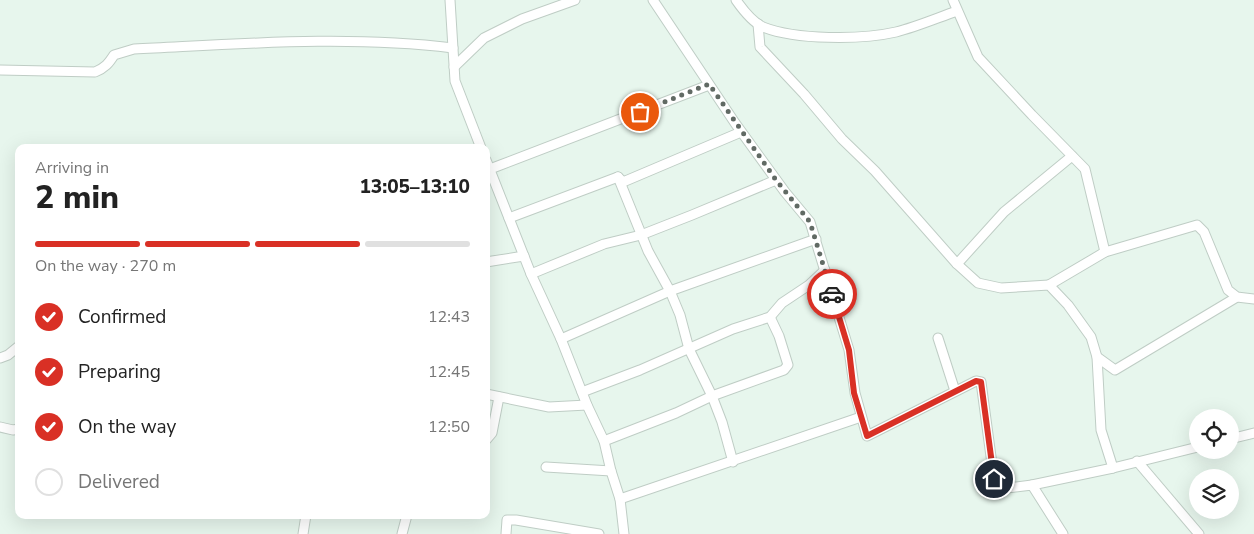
<!DOCTYPE html>
<meta charset="utf-8">
<style>
:root{--surface:#fff;--page:#f6f6f6;--text:#222;--muted:#767676;--line:#e0e0e0;--accent:#d93025}
body{margin:0;font-family:"Nunito Sans",sans-serif;background:var(--page);color:var(--text);height:100vh;display:flex;flex-direction:column;font-size:19px;white-space:nowrap}
*{box-sizing:border-box;margin:0}
p{font-size:16px;color:var(--muted)}
.icon{flex:none;width:28px;height:28px;fill:none;stroke:currentColor;stroke-width:2;stroke-linecap:round;stroke-linejoin:round}
.map{position:relative;flex:1;overflow:hidden}
.sheet{position:absolute;left:15px;top:144px;width:475px;height:375px;display:flex;flex-direction:column;background:var(--surface);border-radius:10px;box-shadow:0 5px 20px #0002}
.sheet>*{flex:none}
.fabs{position:absolute;left:1189px;top:409px;display:grid;gap:10px}
.fabs a{display:grid;place-items:center;width:50px;height:50px;border-radius:50%;background:var(--surface);box-shadow:0 5px 20px #0002;font-size:25px}
.pin{position:absolute;display:grid;place-items:center;width:42px;height:42px;color:#fff;margin:-21px;border:2px solid #fff;border-radius:50%;box-shadow:0 1px 5px #0007}
.courier{position:absolute;display:grid;place-items:center;width:50px;height:50px;margin:-25px;border:4px solid #d93025;border-radius:50%;background:#fff;color:#222;box-shadow:0 1px 6px #0007}
.summary em{font-style:normal;font-weight:800}
.summary div{display:flex;flex-direction:column-reverse}
.summary{display:flex;align-items:center;justify-content:space-between;height:85px;padding:0 20px}
h1{font-size:32px;font-weight:800;line-height:38px}
.bar{display:grid;grid-template-columns:repeat(4,1fr);gap:8px 5px;align-content:center;height:60px;padding:0 20px}
.bar i{height:6px;border-radius:4px;background:var(--line)}
.bar .current{background:var(--accent)}
.bar p{grid-column:span 4}
ol{padding:0 20px;list-style:none}
li{display:flex;align-items:center;gap:15px;height:55px}
li p{margin-inline-start:auto}
li .icon{padding:5px;border-radius:50%;background:var(--accent);color:#fff;stroke-width:4}
li:last-child{color:var(--muted)}
li i{width:28px;height:28px;border:2px solid var(--line);border-radius:50%}
.map>svg:first-child{display:block}
.lines{fill:none;stroke-linecap:round;stroke-linejoin:round}
.minor-casing{stroke:#bfcdc5;stroke-width:11}
.minor{stroke:#fff;stroke-width:9}
.done{stroke:#616a64;stroke-width:5;stroke-dasharray:0 9}
.route{stroke:#d93025;stroke-width:6}
</style>
<div class="map">
<svg width="1254" height="534" viewBox="0 0 1254 534">
<rect width="100%" height="100%" fill="#e7f6ed"/>
<g class="lines">
<defs>
<g id="minor">
<path d="M450 0 455 81 481 148"/>
<path d="M653 0 735 123 785 192 810 222 849 350 855 393 867 436 976 381 981 382 994 479 997 485 1007 488 1032 485 1063 534"/>
<path d="M736 0C743 10 752 22 763 27 796 40 861 40 896 32 916 27 937 18 957 11"/>
<path d="M953 0 978 57 1032 115 1085 169 1105 252 1197 225 1204 232 1228 290 1237 297 1254 299"/>
<path d="M758 24 760 47 804 94 842 139 875 171 957 264 978 283 1001 288 1049 285 1068 305 1091 337 1097 357 1101 430 1113 468"/>
<path d="M454 67 484 38 522 19 575 0"/>
<path d="M0 70 95 72C105 68 109 63 114 55L134 49C240 44 347 35 453 48"/>
<path d="M486 160 531 274 561 339 587 405 604 441 611 471 620 499 624 534"/>
<path d="M490 169 709 85"/>
<path d="M618 177 648 251 670 291 680 315 689 349 712 396 722 422 733 462"/>
<path d="M618 177 623 182 741 132"/>
<path d="M509 218 618 177"/>
<path d="M486 262 524 256"/>
<path d="M957 264 1004 212 1072 156"/>
<path d="M531 274 604 244 641 235 692 215 776 180"/>
<path d="M1049 285 1105 252"/>
<path d="M938 338 955 391"/>
<path d="M561 339 670 291 816 239"/>
<path d="M1097 357 1115 370 1237 297"/>
<path d="M0 358 8 355 19 346"/>
<path d="M582 392 640 370 733 329 770 317 782 303 809 285 825 270"/>
<path d="M486 394 549 407 587 405"/>
<path d="M0 427 13 430 19 429"/>
<path d="M1230 439 1254 433"/>
<path d="M486 440 492 433 499 397"/>
<path d="M604 441 676 413 712 396 784 370 788 365 779 336 770 317"/>
<path d="M1137 461 1199 534"/>
<path d="M546 467 611 471"/>
<path d="M1032 485 1113 468 1198 447"/>
<path d="M620 499 861 417"/>
<path d="M303 534 306 515"/>
<path d="M402 534 407 515"/>
<path d="M506 534 507 520H516L599 534"/>
</g>
</defs>
<use href="#minor" class="minor-casing"/>
<use href="#minor" class="minor"/>
</g>
<g class="lines">
<path class="done" d="M640 112 709 84 776 180 810 222 832 294"/>
<path class="route" d="M832 294 849 350 854 393 867 436 976 381 981 382 994 479"/>
</g>
</svg>
<div class="fabs">
<a><svg class="icon" aria-label="locate" viewBox="0 0 24 24"><circle cx="12" cy="12" r="6"/><path d="M12 2v4M12 18v4M2 12h4M18 12h4"/></svg></a>
<a><svg class="icon" aria-label="layers" viewBox="0 0 24 24"><path d="M12 4l9 5-9 5-9-5zM3 14l9 5 9-5"/></svg></a>
</div>
<div class="pin" style="left:640px;top:112px;background:#ea580c"><svg class="icon" aria-label="bag" viewBox="0 0 24 24"><path d="M5 8h14l-1 12H6zM9 8a3 3 0 0 1 6 0"/></svg></div>
<div class="pin" style="left:994px;top:479px;background:#1f2937"><svg class="icon" aria-label="home" viewBox="0 0 24 24"><path d="M3 11l9-7 9 7M6 9v11h12V9"/></svg></div>
<div class="courier" style="left:832px;top:294px"><svg class="icon" aria-label="car" viewBox="0 0 24 24"><path d="M5 17H2v-5l4-1 3-4h7l3 4 3 1v5h-3M9 17h6M6 11h13"/><circle cx="7" cy="17" r="2"/><circle cx="17" cy="17" r="2"/></svg></div>
<section class="sheet">
<div class="summary"><div><h1>2 min</h1><p>Arriving in</p></div><em>13:05–13:10</em></div>
<div class="bar"><i class="current"></i><i class="current"></i><i class="current"></i><i></i><p>On the way · 270 m</p></div>
<ol>
<li><svg class="icon" aria-label="check" viewBox="0 0 24 24"><path d="M5 12l5 5 9-10"/></svg>Confirmed<p>12:43</p></li>
<li><svg class="icon" aria-label="check" viewBox="0 0 24 24"><path d="M5 12l5 5 9-10"/></svg>Preparing<p>12:45</p></li>
<li><svg class="icon" aria-label="check" viewBox="0 0 24 24"><path d="M5 12l5 5 9-10"/></svg>On the way<p>12:50</p></li>
<li><i></i>Delivered</li>
</ol>
</section>
</div>
